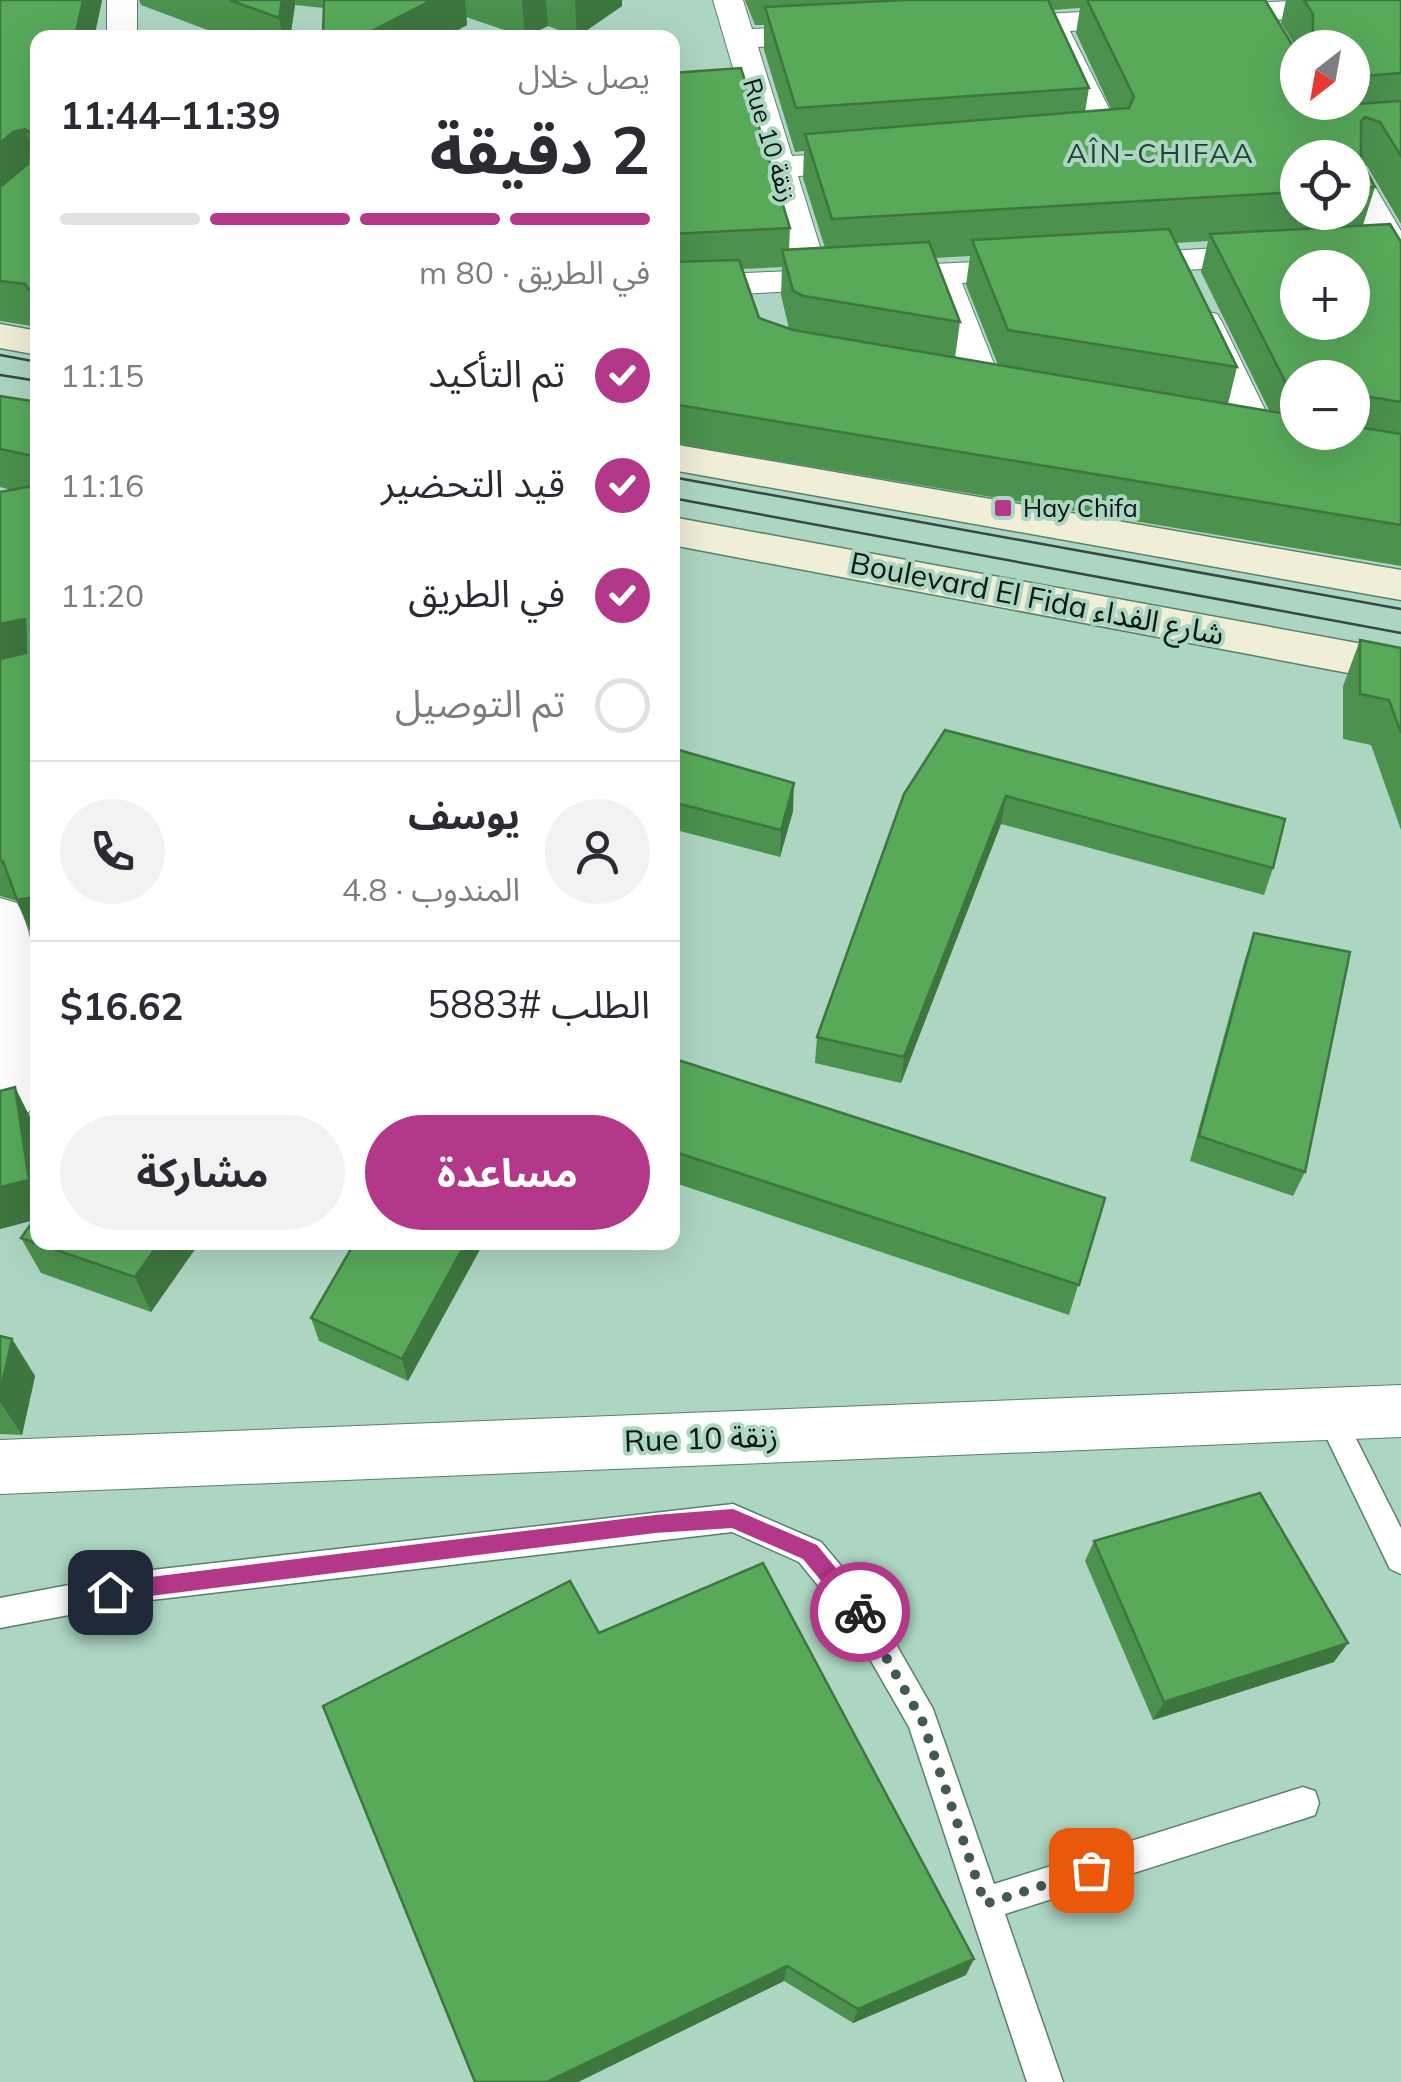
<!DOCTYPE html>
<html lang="ar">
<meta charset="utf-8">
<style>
:root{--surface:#fff;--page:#f2f2f3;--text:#2b2b33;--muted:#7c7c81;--line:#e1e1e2;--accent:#b33889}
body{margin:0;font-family:Mulish,"Noto Sans Arabic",sans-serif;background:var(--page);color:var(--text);direction:rtl;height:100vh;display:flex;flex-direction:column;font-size:38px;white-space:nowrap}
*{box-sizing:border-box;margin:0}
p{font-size:32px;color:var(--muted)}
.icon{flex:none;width:55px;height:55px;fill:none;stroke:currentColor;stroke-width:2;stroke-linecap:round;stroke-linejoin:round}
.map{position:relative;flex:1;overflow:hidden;direction:ltr}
.side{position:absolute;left:30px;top:30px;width:650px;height:1220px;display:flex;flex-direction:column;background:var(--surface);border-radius:20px;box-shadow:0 10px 40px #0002;direction:rtl}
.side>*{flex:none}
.needle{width:65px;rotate:211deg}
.buttons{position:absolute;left:1280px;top:30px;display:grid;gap:20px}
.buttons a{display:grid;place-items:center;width:90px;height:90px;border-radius:50%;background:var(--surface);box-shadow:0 10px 40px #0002;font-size:50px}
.pin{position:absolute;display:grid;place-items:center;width:85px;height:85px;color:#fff;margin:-42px;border-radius:20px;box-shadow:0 5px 15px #0006}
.courier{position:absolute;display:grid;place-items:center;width:100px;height:100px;margin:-50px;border:8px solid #b33889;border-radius:50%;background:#fff;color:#222;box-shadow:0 2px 12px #0007}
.head em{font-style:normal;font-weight:700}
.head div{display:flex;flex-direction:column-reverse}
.head{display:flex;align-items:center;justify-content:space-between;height:170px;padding:0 30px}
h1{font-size:65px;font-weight:700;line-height:75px}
.bar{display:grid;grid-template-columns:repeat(4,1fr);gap:15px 10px;align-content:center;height:120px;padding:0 30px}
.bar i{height:12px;border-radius:8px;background:var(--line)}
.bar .selected{background:var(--accent)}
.bar p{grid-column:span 4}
.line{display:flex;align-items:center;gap:25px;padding:0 30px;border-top:2px solid var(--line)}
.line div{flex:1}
.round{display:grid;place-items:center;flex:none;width:105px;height:105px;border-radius:52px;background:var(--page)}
ol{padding:0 30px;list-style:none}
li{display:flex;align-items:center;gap:30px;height:110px}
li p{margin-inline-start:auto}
li .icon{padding:10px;border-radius:50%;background:var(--accent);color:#fff;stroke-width:4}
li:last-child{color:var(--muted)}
li i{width:55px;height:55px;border:5px solid var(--line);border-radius:50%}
.button{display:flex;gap:20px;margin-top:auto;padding:20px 30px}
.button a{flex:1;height:115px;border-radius:60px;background:var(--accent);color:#fff;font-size:40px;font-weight:700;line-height:115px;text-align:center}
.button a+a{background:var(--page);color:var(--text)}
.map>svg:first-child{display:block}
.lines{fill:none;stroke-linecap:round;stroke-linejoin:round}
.lane-casing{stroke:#597f6d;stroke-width:3}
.street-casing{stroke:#597f6d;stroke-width:2}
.secondary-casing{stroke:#597f6d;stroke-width:3}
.lane{fill:#fff;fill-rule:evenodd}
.street{fill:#fff;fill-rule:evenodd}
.secondary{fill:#f0eed7;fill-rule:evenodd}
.tram{stroke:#344a40;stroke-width:2.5}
.wall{fill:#4c914d;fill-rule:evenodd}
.shaded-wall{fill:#3e763f}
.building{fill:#58a95a;stroke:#3e763f;stroke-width:2.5;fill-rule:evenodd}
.route{fill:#b33889}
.done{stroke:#425a50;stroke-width:10;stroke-dasharray:0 18}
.poi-dot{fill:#b33889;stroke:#add6c2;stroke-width:4}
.labels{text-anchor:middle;stroke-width:8;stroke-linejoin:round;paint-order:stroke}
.far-street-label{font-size:25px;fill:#091812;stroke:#add6c2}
.far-poi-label{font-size:25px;fill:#091812;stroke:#add6c2;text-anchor:start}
.far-neighbourhood-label{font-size:28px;letter-spacing:2.5px;fill:#1e4434;stroke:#add6c2}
.street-label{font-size:30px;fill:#091812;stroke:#add6c2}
</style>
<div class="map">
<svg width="1401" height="2082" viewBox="0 0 1401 2082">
<rect width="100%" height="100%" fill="#add6c2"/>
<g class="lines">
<defs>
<g id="lane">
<path d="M1329 1401 1339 1405 1401 1528V1574L1390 1569 1315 1414 1319 1405Z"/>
<path d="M733 1504 821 1542 873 1604 933 1709 994 1884 1303 1787 1315 1791 1319 1803 1315 1815 1303 1819 1005 1914 1063 2082H1027L909 1727 851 1626 799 1562 732 1532 143 1601 0 1628V1598L143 1571Z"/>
</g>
<g id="street">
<rect x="107" y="0" width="30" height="38"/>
<path d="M713 0H743L752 29 830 26 841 29 845 35 841 41 830 44 758 47 792 156 871 151 883 154 887 161 883 168 871 171 798 176 827 269 1037 259 1049 262 1054 269 1049 276 962 283 1004 389 998 397 985 400 972 397 966 389 928 285 672 297V276L793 271Z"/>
<path d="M1310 0H1401V13L1070 31 1124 138C1110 158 1087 160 1064 154L1059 147 1064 140 1091 137 1044 36 1047 32H978L974 26 978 20 989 17Z"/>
<path d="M1352 165 1364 168 1401 231V271L1389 268 1382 258 1117 274 1105 271 1100 264 1105 257 1117 254 1371 239 1352 205Z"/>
<path d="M1204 311 1217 314 1222 322 1277 434 1271 442 1258 446 1245 442 1239 434 1186 322 1191 314Z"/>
<path d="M0 898 17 903C46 957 38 1044 38 1104L18 1121 0 1127Z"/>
<path d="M1401 1385V1437L0 1494V1440Z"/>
</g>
<g id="secondary">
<path d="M0 324 38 331V355L0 348Z"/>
<path d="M672 444 1401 570V600L672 470Z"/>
<path d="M672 517 1401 651V683L672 545Z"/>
</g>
</defs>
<use href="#lane" class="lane-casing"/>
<use href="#street" class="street-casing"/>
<use href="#secondary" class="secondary-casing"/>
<use href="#lane" class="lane"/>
<use href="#street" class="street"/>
<use href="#secondary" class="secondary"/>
<g class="tram">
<path d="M0 355 38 362"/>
<path d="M0 375 38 381"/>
<path d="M672 477 1401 609"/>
<path d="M672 498 1401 633"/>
</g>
</g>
<g class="wall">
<path d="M0 0H102L94 38H38V327L0 321Z"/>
<path d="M139 0H622V6L577 37 548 26 525 37 466 17 467 25 443 38H324V8L295 5 290 38H229L141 5Z"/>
<path d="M745 0H1265L1294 48 1297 49 1281 23 1286 0H1401V224L1367 166 1363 165 1375 187 1363 225 1401 242V566L672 443V73L790 228 789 250 825 248 803 178 804 151 795 152 764 50V25H755ZM1080 8 1076 33 1111 109 1085 112 1089 88 1052 10ZM1298 48H1352V102H1298ZM1298 158H1352V212H1298ZM1208 241 1201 272 1270 412 1228 404 1237 367 1176 243ZM970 256 966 285 998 365 955 358 960 322 935 258ZM782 267 781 295 789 329 759 318 742 269ZM1298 378H1352V432H1298Z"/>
<path d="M0 396 38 402V939L34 940 17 901 0 896V492L11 490 0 487Z"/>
<path d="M1360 640 1401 648V830L1371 745 1343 739V686Z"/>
<path d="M945 730 1273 868 1264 895 1001 824 901 1083 815 1063 817 1037Z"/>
<path d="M672 748 793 811 780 857 672 829Z"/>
<path d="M1254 933 1305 1172 1293 1196 1190 1161 1245 959Z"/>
<path d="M672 1058 1105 1198 1069 1315 672 1182Z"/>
<path d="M0 1091 34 1125 38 1148V1242H200L151 1312 41 1273 21 1238 33 1220 0 1229Z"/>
<path d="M484 1242 408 1381 319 1341 311 1318Z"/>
<path d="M0 1336 12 1339 35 1376 22 1435 0 1434Z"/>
<path d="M1094 1541 1334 1662 1153 1720 1085 1561Z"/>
<path d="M599 1633 966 1975 853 2023 784 1981 578 2082H475Z"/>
</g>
<g class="shaded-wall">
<path d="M83 0H102L94 38H75Z"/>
<path d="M282 0H295V5L290 38H283L279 18Z"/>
<path d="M432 0H465L467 25 443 38H358Z"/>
<path d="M522 0H546L548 26 525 37Z"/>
<path d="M575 0H622V6L577 37Z"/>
<path d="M25 129 37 171 0 196V143L13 132Z"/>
<path d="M25 619 38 652 0 668V624Z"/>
<path d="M794 783 793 811 780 857 781 830Z"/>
<path d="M1006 796 1001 824 901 1083 904 1057Z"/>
<path d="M38 896V939L34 940 17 900Z"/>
<path d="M15 1087 34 1125 38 1148V1219L0 1229V1187Z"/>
<path d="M160 1242H200L151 1312 135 1277Z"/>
<path d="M466 1242H484L408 1381 402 1359Z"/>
<path d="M12 1339 35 1376 22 1435 0 1402V1393Z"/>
<path d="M1348 1643 1334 1662 1153 1720 1164 1702Z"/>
<path d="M974 1959 966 1975 853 2023 858 2009Z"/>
<path d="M787 1966 784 1981 578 2082H547Z"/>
</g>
<g class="building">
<path d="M0 0H83L75 38H38V292L29 290 25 284 0 281V187L28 164 30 133 25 129 13 132 0 143Z"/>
<path d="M230 0H282L279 18Z"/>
<path d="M324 0H432L358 38H331L323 35Z"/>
<path d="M904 0H1048L1089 88 796 108 765 7Z"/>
<path d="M1087 0H1265L1294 48 1298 49V102H1335L1341 105 1401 101V156L1380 122 1365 117 1361 121V160L1375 187 1352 189V158H1298V192L832 219 805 134 1129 108 1134 97Z"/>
<path d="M1304 0H1401V73L1352 77V48H1313V14Z"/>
<path d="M741 68 790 228 672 234V73Z"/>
<path d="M1390 224 1401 242V402L1352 394V378H1298V385L1286 383 1210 234ZM1298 268H1352V322H1298Z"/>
<path d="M1169 229 1237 367 1008 330 972 240Z"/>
<path d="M929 242 960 322 804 296 793 291 782 250Z"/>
<path d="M739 260 759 318 793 330 1298 416V432H1352V426L1401 434V525L672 404V262Z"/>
<path d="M0 396 38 402V457L0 449Z"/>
<path d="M38 485V896L17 900 3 861H0V659L26 653 25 619 0 624V492Z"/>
<path d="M1360 640 1401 648V733L1389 700 1360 694Z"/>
<path d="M945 730 1285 819 1273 868 1006 796 904 1057 817 1037 904 794Z"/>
<path d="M672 748 794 783 781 830 672 802Z"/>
<path d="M1254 933 1350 952 1305 1172 1199 1136Z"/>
<path d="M672 1058 1105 1198 1079 1285 672 1151Z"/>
<path d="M15 1087 29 1180 0 1187V1091Z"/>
<path d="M38 1214V1242H160L135 1277 21 1238Z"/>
<path d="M355 1242H466L402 1359 311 1318Z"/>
<path d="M0 1336 12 1339 0 1393Z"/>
<path d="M1260 1493 1348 1643 1164 1702 1094 1541Z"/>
<path d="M763 1563 974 1959 858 2009 787 1966 547 2082H475L323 1706 570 1581 599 1633Z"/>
</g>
<path class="route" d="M733 1509 817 1545 867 1606V1619H853L803 1559 732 1528 655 1533 110 1601 100 1592 110 1582 655 1515Z"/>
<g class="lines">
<path class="done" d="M860 1612 922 1720 985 1904 1091 1870"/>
</g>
<rect class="poi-dot" x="993" y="498" width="20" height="20" rx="5"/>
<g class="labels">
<g class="far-street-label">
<text transform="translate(770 140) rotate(73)" y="9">Rue 10 زنقة</text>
</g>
<g class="far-poi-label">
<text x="1023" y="517">Hay Chifa</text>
</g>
<g class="far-neighbourhood-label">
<text x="1161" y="163">AÎN-CHIFAA</text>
</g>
<g class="street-label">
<text transform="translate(1037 599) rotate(11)" y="10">Boulevard El Fida شارع الفداء</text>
<text transform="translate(701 1439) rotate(-2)" y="10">Rue 10 زنقة</text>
</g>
</g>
</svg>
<div class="buttons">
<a><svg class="needle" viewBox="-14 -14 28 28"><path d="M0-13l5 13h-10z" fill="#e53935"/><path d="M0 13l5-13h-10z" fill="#7c7c81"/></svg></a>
<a><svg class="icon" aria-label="locate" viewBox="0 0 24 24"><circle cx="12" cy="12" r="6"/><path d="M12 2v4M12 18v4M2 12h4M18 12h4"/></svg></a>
<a>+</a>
<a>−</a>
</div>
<div class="pin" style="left:1091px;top:1870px;background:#ea580c"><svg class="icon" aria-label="bag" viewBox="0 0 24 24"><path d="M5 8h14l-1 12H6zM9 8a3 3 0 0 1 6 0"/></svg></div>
<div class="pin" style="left:110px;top:1592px;background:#1f2937"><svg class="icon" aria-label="home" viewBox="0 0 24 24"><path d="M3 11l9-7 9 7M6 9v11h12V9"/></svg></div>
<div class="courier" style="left:860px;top:1612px"><svg class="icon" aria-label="bike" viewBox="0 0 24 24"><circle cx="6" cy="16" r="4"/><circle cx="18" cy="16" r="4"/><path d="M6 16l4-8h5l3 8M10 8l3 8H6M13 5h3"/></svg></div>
<section class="side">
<div class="head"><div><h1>2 دقيقة</h1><p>يصل خلال</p></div><em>11:39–11:44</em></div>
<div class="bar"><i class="selected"></i><i class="selected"></i><i class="selected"></i><i></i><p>في الطريق · 80 m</p></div>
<ol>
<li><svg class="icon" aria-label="check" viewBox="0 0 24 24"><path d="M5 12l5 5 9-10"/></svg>تم التأكيد<p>11:15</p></li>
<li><svg class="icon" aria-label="check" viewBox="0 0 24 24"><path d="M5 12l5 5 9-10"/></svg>قيد التحضير<p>11:16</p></li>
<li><svg class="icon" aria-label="check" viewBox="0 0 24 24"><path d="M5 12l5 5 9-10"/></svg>في الطريق<p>11:20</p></li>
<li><i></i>تم التوصيل</li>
</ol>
<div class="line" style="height:180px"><a class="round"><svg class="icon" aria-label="person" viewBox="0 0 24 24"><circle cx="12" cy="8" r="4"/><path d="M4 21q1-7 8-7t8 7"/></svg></a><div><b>يوسف</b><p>المندوب · 4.8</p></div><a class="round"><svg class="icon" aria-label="phone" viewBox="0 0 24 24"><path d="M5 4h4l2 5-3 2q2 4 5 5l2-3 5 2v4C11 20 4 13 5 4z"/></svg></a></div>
<div class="line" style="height:130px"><div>الطلب #5883</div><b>$16.62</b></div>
<div class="button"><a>مساعدة</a><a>مشاركة</a></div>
</section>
</div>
